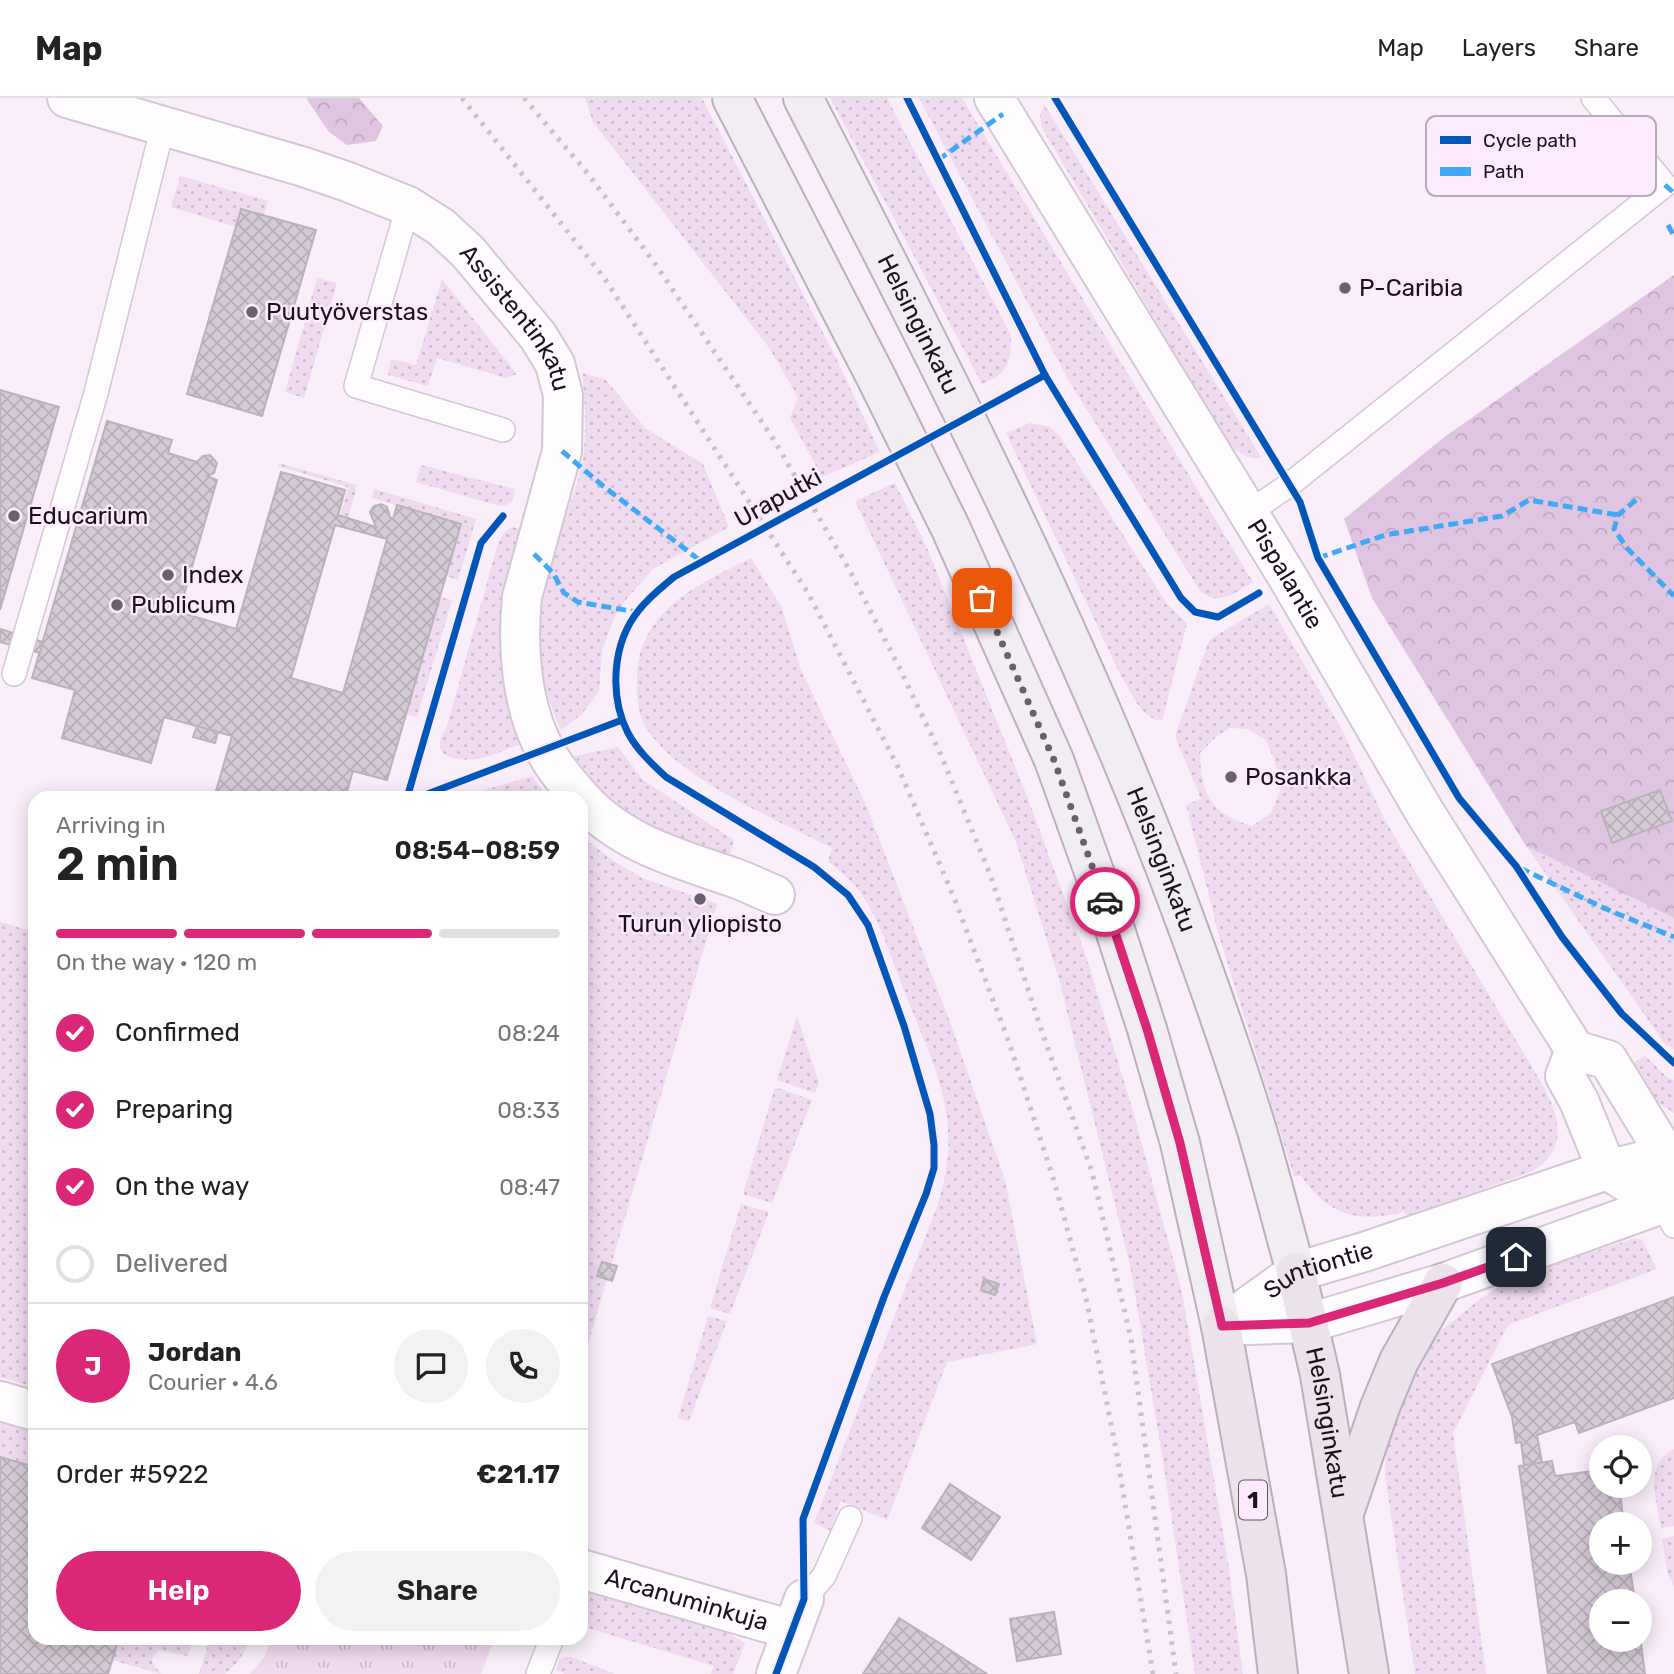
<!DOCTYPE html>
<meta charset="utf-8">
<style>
:root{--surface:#fff;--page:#f2f2f2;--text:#222;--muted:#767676;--line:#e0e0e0;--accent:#db2777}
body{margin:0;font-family:Rubik,sans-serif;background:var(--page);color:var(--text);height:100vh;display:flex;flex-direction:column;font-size:26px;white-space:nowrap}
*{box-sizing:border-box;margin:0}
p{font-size:23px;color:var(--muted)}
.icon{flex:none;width:38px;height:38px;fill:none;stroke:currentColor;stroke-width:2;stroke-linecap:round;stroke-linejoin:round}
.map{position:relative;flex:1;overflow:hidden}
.details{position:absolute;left:28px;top:693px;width:560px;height:854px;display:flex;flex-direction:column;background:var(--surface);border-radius:21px;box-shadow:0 4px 18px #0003}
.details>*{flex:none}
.tools{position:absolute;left:1589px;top:1337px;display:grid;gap:14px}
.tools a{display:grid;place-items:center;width:63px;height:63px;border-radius:50%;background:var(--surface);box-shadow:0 4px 18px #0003;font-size:35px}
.pin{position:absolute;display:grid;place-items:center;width:60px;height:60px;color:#fff;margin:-30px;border-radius:14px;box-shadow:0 4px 10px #0006}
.courier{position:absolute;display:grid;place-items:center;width:70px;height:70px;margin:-35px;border:5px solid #db2777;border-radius:50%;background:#fff;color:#222;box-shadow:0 2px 9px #0007}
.summary em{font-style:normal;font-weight:600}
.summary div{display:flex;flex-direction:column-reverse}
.summary{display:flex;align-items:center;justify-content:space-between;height:119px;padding:0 28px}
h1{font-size:46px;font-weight:600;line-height:52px}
.bar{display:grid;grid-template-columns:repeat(4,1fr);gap:10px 7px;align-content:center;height:84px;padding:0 28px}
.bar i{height:9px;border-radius:5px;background:var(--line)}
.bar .current{background:var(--accent)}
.bar p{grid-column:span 4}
.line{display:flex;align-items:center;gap:18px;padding:0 28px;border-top:2px solid var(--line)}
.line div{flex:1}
.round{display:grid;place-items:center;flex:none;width:74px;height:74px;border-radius:37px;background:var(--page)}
ol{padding:0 28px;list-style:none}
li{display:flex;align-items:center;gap:21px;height:77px}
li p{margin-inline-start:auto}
li .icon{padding:7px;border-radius:50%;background:var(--accent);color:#fff;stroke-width:4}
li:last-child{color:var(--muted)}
li i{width:38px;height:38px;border:4px solid var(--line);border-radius:50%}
.primary-button{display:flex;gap:14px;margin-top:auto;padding:14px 28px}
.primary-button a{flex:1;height:80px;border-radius:42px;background:var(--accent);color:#fff;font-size:28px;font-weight:600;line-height:80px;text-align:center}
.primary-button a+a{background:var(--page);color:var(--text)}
header{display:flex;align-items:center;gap:42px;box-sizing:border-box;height:98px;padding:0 35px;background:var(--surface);border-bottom:2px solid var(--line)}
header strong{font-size:33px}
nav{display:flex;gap:38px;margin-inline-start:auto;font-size:24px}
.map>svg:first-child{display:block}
.grass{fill:url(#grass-dots);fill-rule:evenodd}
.forest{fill:url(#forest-crowns)}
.park{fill:url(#park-tufts)}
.building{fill:url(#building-cross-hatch);stroke:#bab2bb;stroke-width:2;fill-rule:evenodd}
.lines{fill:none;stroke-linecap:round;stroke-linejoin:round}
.lane-casing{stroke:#d2c8d2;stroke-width:26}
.street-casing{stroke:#d2c8d2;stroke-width:42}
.secondary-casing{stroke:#d2c8d2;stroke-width:42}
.primary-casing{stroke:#bbafbc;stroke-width:42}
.highway-casing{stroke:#bbafbc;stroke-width:42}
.lane{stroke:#fefcfe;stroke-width:23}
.street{stroke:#fefcfe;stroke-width:38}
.secondary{stroke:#fefcfe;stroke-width:38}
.primary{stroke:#f2edf2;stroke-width:38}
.highway{stroke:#ebe2ec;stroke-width:38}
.rail{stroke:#c5c3c5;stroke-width:5;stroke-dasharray:3.5 7;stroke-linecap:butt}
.quiet{stroke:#3fa9f5;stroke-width:5;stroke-dasharray:10 5;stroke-linecap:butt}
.cycleway-casing{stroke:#fdeafe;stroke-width:11}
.cycleway{stroke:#0057b8;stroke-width:7}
.done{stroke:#696069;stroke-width:7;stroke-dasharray:0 12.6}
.route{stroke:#db2777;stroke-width:9}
.poi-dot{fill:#696069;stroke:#fdeafe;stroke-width:2.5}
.labels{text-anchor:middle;stroke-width:5;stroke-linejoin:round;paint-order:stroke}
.shield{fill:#fdeafe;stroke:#5f545f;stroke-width:2}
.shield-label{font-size:23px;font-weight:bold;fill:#1b131b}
.poi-label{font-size:24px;fill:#1b131b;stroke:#fdeafe;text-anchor:start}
.street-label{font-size:24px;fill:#1b131b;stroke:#fdeafe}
.key{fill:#fdeafe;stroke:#b9aaba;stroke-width:2}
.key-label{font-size:19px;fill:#1b131b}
</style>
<header>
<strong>Map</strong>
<nav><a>Map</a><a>Layers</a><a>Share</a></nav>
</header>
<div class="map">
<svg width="1674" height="1576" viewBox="0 0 1674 1576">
<defs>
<pattern id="grass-dots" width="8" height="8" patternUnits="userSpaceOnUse" patternTransform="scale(1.75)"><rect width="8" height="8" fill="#efdaf0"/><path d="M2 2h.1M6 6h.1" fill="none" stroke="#ccbacd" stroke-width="1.8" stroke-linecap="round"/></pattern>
<pattern id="forest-crowns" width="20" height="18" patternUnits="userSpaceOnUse" patternTransform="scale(1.75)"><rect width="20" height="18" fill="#e0c5e2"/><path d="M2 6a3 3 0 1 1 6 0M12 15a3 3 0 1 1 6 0" fill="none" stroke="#c0a8c1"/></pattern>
<pattern id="park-tufts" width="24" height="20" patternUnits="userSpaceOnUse" patternTransform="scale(1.75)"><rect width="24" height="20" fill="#efdaf0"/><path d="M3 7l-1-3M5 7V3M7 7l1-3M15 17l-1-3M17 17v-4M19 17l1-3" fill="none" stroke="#ccbacd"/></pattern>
<pattern id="building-cross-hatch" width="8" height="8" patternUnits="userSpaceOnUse" patternTransform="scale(1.75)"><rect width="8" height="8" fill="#d5cbd6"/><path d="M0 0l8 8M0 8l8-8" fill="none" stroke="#b6adb7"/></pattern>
</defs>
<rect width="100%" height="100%" fill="#f9eefa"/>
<g class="grass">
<path d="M585 0H702L836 260 880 354 822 379 790 320 798 299 768 248 593 24Z"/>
<path d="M830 0H887L1011 237C1011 264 1009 275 982 286Z"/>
<path d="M919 0H962L1253 484C1234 495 1220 509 1200 493L1069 283Z"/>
<path d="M1044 6 1261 359C1248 362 1239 355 1229 347L1042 30 1040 18Z"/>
<path d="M180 78 268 103 264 117 241 111 236 129 171 109Z"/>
<path d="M317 180 337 185 304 300 285 294Z"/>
<path d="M442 181 517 276 506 280 437 260 428 288 388 277 391 261 416 267Z"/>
<path d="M582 275 605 281 645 330 703 366 729 429 653 471 625 503 614 520 602 553 599 593 582 616 561 632C524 552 542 497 566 418 572 399 580 380 583 361 587 331 585 304 582 275Z"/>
<path d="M1030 325 1050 329 1060 338 1167 506 1187 525 1162 623C1141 621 1132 595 1121 578L1006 335Z"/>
<path d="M279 365 357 387 348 421 340 419 348 389 278 368Z"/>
<path d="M421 367 515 391 512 404 504 408 496 407 416 384Z"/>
<path d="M895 385 927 450 1027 698 1087 861 1134 1017 1182 1194 1227 1458 1243 1576H1195L1163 1363 1130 1167 1059 881 1016 744 855 403Z"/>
<path d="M374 391 476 421 458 482 446 478 461 426 372 400Z"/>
<path d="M512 429 522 432 523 645C510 650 495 657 481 660 470 663 443 663 440 649 438 642 444 634 447 628L498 445 504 435Z"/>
<path d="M751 460 782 510 801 572 866 707 950 924 1005 1082 1037 1246 947 1264 887 1422 841 1403 830 1433 814 1425 938 1106C945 1082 950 1058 948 1032 946 984 920 935 903 890 891 859 881 825 862 797 853 784 841 774 828 763L832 750C778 722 676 681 645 628 637 614 637 597 637 581 637 513 699 486 751 460Z"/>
<path d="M440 499 452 502 417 619 406 616Z"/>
<path d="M1269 506 1341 630 1384 720 1406 758 1541 984C1559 1016 1570 1050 1533 1073L1407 1118 1404 1114C1358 1125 1329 1118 1301 1078H1294L1220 841 1186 707 1201 701 1175 638 1208 545 1212 540ZM1230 630 1248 631 1266 642 1275 664 1280 694 1271 715 1252 728C1211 716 1201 697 1200 655L1217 638Z"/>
<path d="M618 649 643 682 734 742 729 761 648 730 606 698 574 658Z"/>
<path d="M532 678 548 700H458Z"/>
<path d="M581 738 611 761 642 780 717 806 611 1167 602 1164 597 1178 607 1181 586 1253 581 1251Z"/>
<path d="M1526 748 1674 820V951L1665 946Z"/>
<path d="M0 824 35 834V1290L0 1279Z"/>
<path d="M797 918 819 985 815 995 777 982Z"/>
<path d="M1645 958 1667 979 1674 982V1015L1653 1001 1628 968Z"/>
<path d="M775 989 812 1002 772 1105 743 1096Z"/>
<path d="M741 1106 769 1114 730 1216 710 1210Z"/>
<path d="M1635 1140 1642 1142 1657 1171 1508 1227 1453 1335 1486 1576H1415L1385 1377 1387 1334 1396 1297 1432 1240 1475 1205 1502 1187 1524 1176Z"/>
<path d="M708 1218 727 1223 689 1323 678 1320Z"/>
<path d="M0 1320 35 1331V1369L0 1359Z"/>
<path d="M1674 1351V1428L1661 1430C1657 1403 1643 1366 1674 1351Z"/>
<path d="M1674 1438V1488L1668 1477 1662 1441Z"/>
<path d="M597 1493 721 1531 745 1545 733 1576H711L714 1568 581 1528V1508L585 1495Z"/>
<path d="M119 1540H188L193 1542 188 1558 159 1552 152 1561 153 1566 161 1576 112 1562Z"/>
<path d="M210 1540H251L239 1563 225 1576H199Z"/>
<path d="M565 1559H571L615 1576H565L556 1572 559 1562Z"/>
</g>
<g class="forest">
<path d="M306 0H359L383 28 376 43 347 47 329 34Z"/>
<path d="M1674 177V820L1526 748 1372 500 1344 421 1443 340Z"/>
</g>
<path class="park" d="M271 1540H495L481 1576H250L265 1558Z"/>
<g class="building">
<path d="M241 111 316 132 262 318 187 296Z"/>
<path d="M0 292 59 309 0 512Z"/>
<path d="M107 323 172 342 168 355 197 364 203 358 210 357 217 365 214 375 207 378 217 382 179 514 236 531 281 374 345 392 338 417 376 429 370 414 374 408 381 406 387 409 390 419 393 421 397 407 461 426 387 682 353 673 345 700H214L232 638 164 619 151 665 62 640 75 592 32 580ZM335 427 387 441 343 595 291 580Z"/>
<path d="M0 531 43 544 40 555 0 544Z"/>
<path d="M197 628 218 634 215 645 193 639Z"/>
<path d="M1660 692 1672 723 1612 745 1601 713Z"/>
<path d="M602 1164 617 1168 612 1183 597 1178Z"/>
<path d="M984 1181 999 1186 995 1197 981 1192Z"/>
<path d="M1674 1199V1300L1579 1335 1575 1324 1537 1337 1542 1365 1524 1367 1521 1344 1516 1345 1512 1319 1492 1266Z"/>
<path d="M0 1359 35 1369V1540H119L108 1576H0Z"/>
<path d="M1552 1363 1555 1378 1601 1372V1388H1619L1624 1426H1601V1465H1629L1635 1503H1601V1542H1640V1538L1645 1576H1548L1519 1368Z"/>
<path d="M950 1386 1000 1419 971 1462 922 1430Z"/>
<path d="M1054 1514 1061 1556 1017 1563 1010 1521Z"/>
<path d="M899 1520 941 1546 987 1576H863Z"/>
</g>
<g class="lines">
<defs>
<g id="lane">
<path d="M408 108 356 288 503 332"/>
<path d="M1248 415 1289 387 1665 87 1593 0"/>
<path d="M14 576 96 295 163 28"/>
<path d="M1662 1106 1674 1128"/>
<path d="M804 1501 824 1478 850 1420"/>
<path d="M538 1576 552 1540"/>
</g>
<g id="street">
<path id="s1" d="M67 0 304 69 348 84 408 108 441 129 468 154 538 238 555 266 563 297 562 353 522 499C517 549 521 607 545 652 554 670 568 685 581 700"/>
<path d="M581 700C621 746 680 761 735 780 749 785 762 792 775 797"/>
<path d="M0 1303 35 1313"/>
<path id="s2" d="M581 1471 792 1532"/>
<path d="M776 1576 804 1501"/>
</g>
<g id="secondary">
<path id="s3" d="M994 0 1287 478 1424 713 1575 952 1608 962 1666 1057 1662 1106"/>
<path d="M1575 952 1565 978 1579 1003 1607 1072 1628 1085"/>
<path id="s4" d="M1221 1228 1296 1174 1364 1154 1607 1072 1666 1057"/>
<path d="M1221 1228 1309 1225 1443 1185 1662 1106"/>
</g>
<g id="primary">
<path d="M732 0 876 279 951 431 1054 662 1115 832 1147 931 1180 1045 1221 1228"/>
<path id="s5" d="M803 0C940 266 1078 533 1182 814 1208 884 1233 955 1255 1026 1270 1075 1282 1125 1296 1174"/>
</g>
<g id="highway">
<path id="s6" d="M1296 1174 1320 1277 1369 1576"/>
<path d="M1221 1228 1266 1476 1278 1576"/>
<path d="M1345 1412 1380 1309 1399 1263 1443 1185"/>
</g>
</defs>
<use href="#lane" class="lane-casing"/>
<use href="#street" class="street-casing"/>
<use href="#secondary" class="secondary-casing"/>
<use href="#primary" class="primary-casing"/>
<use href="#highway" class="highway-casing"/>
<use href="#lane" class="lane"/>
<use href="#street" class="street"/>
<use href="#secondary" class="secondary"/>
<use href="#primary" class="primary"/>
<use href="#highway" class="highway"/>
<g class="rail">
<path d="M462 0 605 181 808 495 898 669 955 802 1010 947 1055 1086 1086 1200 1116 1351 1153 1576"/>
<path d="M524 0 589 77 656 167 774 342 850 473 900 571 941 657 990 776 1042 934 1092 1074 1131 1241 1176 1576"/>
</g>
<g class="quiet">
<path d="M938 62 1003 16"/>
<path d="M1665 87 1674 95"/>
<path d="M1668 127 1674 138"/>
<path d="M562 353 603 388 702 464"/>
<path d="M1636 402 1618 417 1614 431 1627 450 1674 498"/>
<path d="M534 456 553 475 564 495 578 504 637 514"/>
<path d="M1318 460 1385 437 1502 418 1529 402 1618 417"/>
<path d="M1520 770 1606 811 1674 839"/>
</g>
<defs>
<g id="cycleway">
<path d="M907 0 1045 277 1181 500 1195 514 1218 519 1259 495"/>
<path d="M1055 0 1300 404 1318 460 1459 700 1516 768 1562 839 1622 916 1674 965"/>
<path d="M407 700 481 445 503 418"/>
<path d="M417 700 622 622"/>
<path d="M776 1576 804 1501 803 1421 884 1199 926 1096 934 1070V1047L930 1016 904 928 868 827 848 797 814 769 666 679C652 666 637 652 628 635 609 598 612 545 639 512 649 499 661 490 674 479L1045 277"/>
</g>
</defs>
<use href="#cycleway" class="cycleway-casing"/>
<use href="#cycleway" class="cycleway"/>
</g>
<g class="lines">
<path class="done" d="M982 500 1054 662 1105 804"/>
<path class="route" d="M1105 804 1147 931 1180 1045 1222 1228 1309 1225 1443 1185 1516 1159"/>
</g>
<g class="poi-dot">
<circle cx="1345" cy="190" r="7"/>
<circle cx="252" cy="214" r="7"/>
<circle cx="14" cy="418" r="7"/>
<circle cx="168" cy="477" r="7"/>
<circle cx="117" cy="507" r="7"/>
<circle cx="1231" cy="679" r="7"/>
<circle cx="700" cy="801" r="7"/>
</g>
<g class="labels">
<rect class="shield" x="1239" y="1382.5" width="28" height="39" rx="5"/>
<g class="shield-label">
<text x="1253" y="1410">1</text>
</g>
<g class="poi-label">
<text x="1359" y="198">P-Caribia</text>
<text x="266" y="222">Puutyöverstas</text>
<text x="28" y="426">Educarium</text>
<text x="182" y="485">Index</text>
<text x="131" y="515">Publicum</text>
<text x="1245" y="687">Posankka</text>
<text x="700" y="834" text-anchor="middle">Turun yliopisto</text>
</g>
<g class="street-label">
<text dy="8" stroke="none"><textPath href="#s1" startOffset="516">Assistentinkatu</textPath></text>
<text dy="8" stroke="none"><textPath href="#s5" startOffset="254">Helsinginkatu</textPath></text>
<text transform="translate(778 400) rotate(-29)" y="8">Uraputki</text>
<text dy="8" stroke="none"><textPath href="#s3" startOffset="558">Pispalantie</textPath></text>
<text dy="8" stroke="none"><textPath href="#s5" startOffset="842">Helsinginkatu</textPath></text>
<text dy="8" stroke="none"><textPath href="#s4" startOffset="114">Suntiontie</textPath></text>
<text dy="8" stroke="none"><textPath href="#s6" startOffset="154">Helsinginkatu</textPath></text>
<text dy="8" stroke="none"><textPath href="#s2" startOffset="110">Arcanuminkuja</textPath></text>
</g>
</g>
<rect x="1426" y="18" width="230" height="80" rx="10" class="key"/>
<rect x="1440" y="38" width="31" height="8" fill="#0057b8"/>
<rect x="1440" y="69" width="31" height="9" fill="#3fa9f5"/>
<g class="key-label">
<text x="1483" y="49">Cycle path</text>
<text x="1483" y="80">Path</text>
</g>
</svg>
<div class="tools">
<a><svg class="icon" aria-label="locate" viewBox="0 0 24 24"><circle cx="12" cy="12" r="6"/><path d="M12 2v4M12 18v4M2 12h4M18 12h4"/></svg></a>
<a>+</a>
<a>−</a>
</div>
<div class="pin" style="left:982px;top:500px;background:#ea580c"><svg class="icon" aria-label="bag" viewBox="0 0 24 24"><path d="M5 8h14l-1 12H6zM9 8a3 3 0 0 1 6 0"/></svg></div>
<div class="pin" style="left:1516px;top:1159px;background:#1f2937"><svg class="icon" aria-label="home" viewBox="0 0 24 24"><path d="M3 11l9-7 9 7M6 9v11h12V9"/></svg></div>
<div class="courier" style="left:1105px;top:804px"><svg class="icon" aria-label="car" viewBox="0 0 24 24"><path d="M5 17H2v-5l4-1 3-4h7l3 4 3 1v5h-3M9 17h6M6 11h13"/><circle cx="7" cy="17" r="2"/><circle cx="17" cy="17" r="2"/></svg></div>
<section class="details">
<div class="summary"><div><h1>2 min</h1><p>Arriving in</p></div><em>08:54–08:59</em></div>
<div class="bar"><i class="current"></i><i class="current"></i><i class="current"></i><i></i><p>On the way · 120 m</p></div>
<ol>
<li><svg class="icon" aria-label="check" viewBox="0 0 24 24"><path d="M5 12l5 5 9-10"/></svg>Confirmed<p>08:24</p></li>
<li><svg class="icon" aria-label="check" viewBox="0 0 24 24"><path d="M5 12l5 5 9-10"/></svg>Preparing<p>08:33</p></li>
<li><svg class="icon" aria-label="check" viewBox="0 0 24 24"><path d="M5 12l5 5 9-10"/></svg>On the way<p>08:47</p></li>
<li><i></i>Delivered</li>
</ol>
<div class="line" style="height:126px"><b class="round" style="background:var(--accent);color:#fff">J</b><div><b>Jordan</b><p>Courier · 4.6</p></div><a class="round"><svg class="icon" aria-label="chat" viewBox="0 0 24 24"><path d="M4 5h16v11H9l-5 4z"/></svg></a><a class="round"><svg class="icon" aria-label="phone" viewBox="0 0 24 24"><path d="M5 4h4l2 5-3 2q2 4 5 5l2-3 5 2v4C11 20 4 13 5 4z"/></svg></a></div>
<div class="line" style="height:91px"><div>Order #5922</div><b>€21.17</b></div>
<div class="primary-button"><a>Help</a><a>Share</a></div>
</section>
</div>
